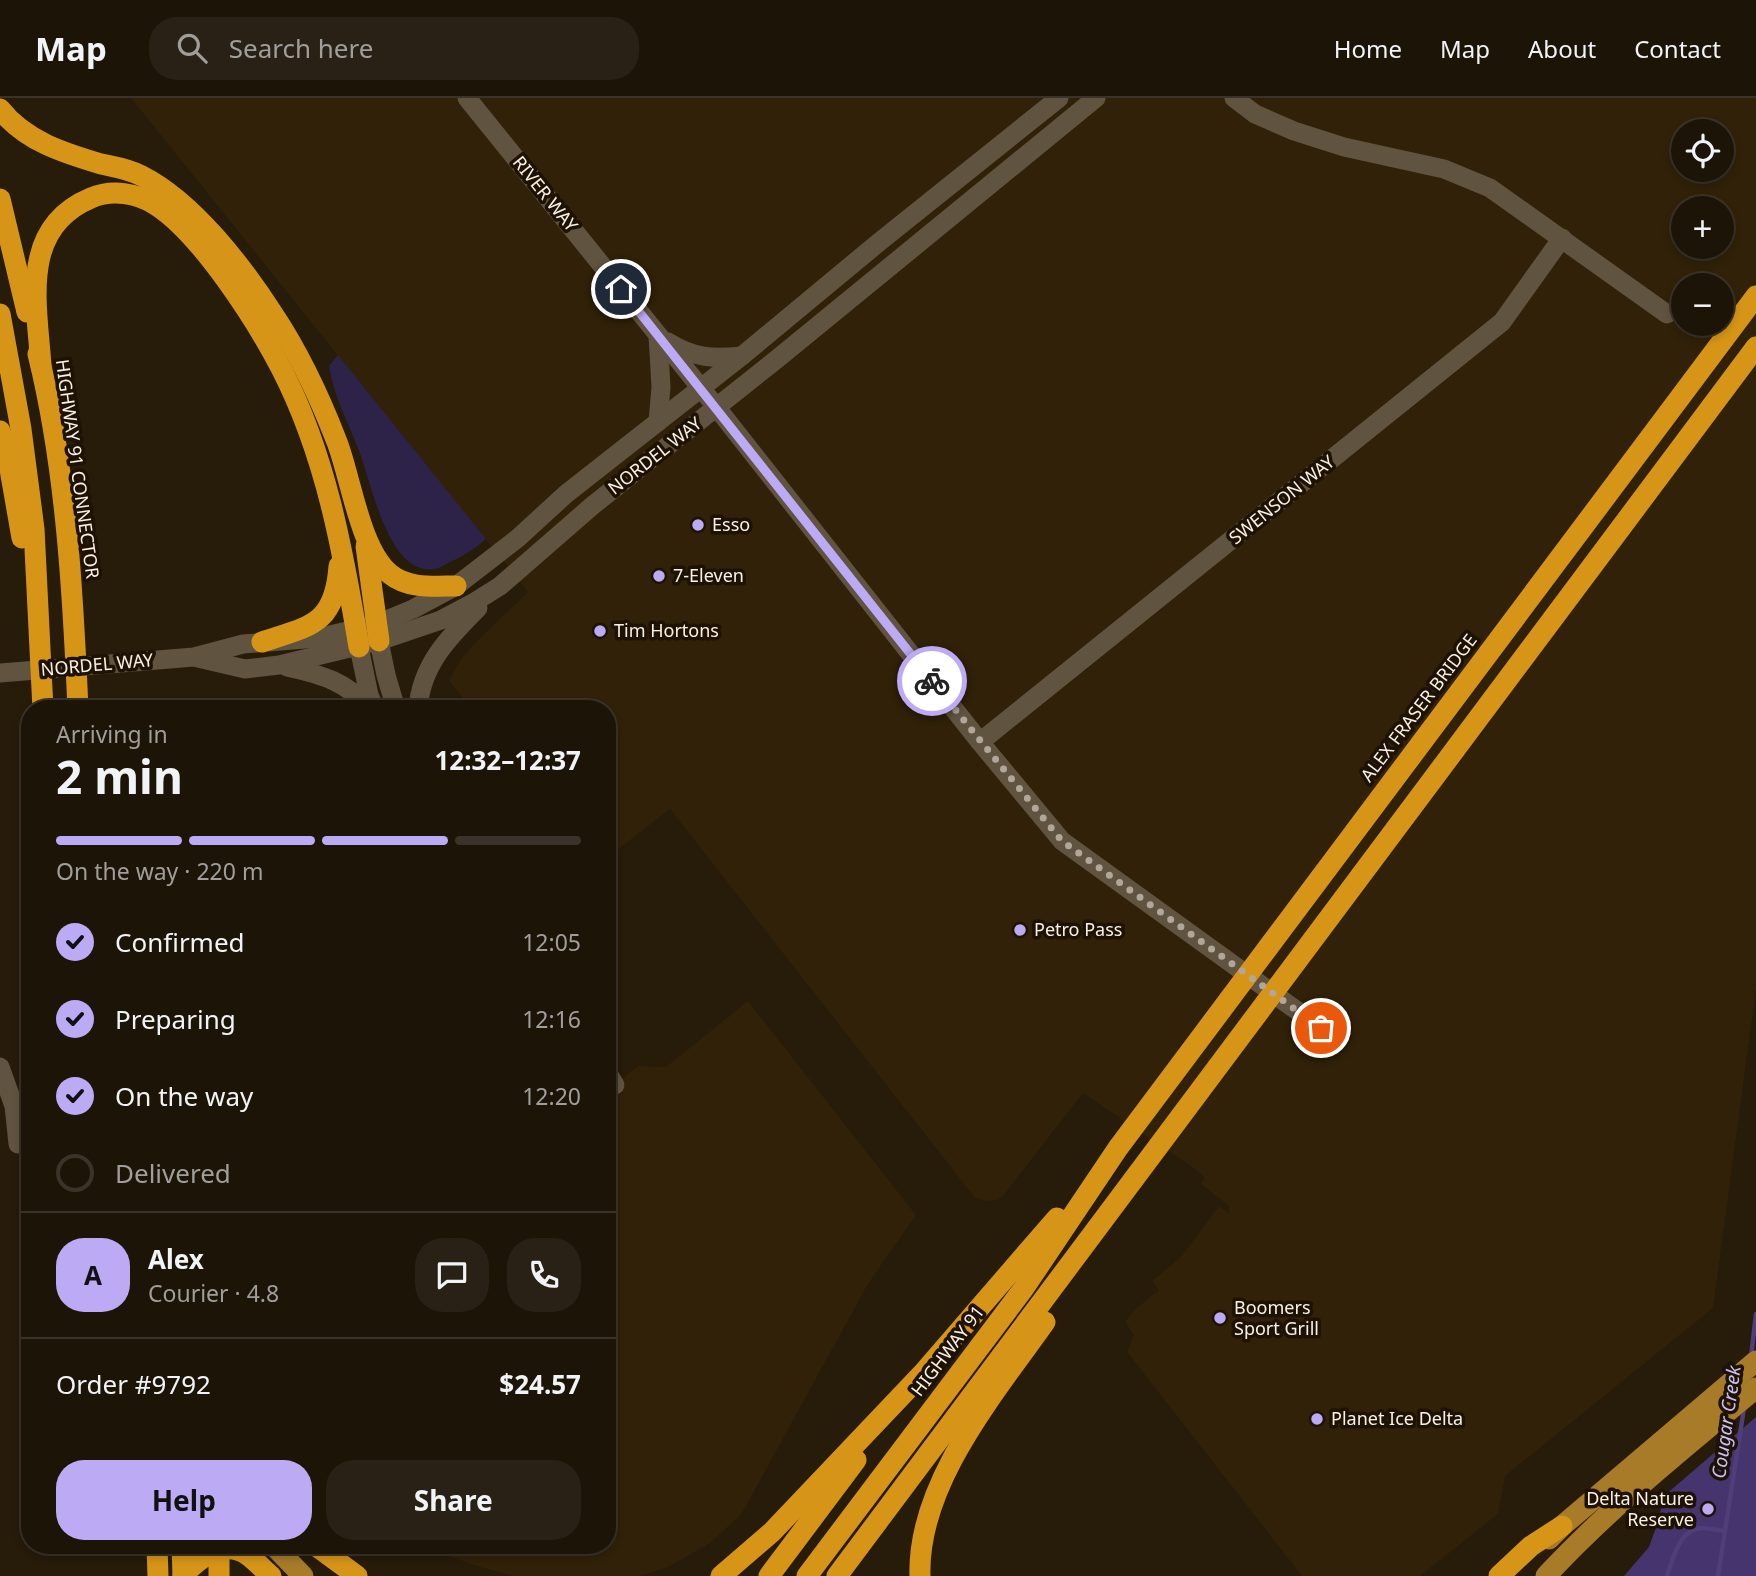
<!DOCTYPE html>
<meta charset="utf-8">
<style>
:root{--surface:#1d1408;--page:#2a2116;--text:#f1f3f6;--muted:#a09e9c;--line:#3b3329;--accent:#bcaaf5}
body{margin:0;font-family:"Noto Sans",sans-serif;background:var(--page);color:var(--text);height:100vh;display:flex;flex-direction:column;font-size:26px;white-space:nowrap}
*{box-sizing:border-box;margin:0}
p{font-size:23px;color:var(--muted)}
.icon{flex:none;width:38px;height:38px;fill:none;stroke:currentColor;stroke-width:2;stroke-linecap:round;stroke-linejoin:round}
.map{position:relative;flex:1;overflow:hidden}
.drawer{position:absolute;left:21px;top:602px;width:595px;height:854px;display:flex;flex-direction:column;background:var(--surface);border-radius:28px;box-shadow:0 4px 10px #0003,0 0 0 2px var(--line)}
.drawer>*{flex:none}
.fabs{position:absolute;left:1671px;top:21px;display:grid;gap:14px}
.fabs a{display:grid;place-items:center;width:63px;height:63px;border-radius:50%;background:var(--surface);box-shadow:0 4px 10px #0003,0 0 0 2px var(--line);font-size:35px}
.pin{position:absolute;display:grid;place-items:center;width:60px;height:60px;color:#fff;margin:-30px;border:4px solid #fff;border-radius:50%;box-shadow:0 2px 7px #0007}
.courier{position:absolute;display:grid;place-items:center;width:70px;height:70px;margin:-35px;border:5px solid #bcaaf5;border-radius:50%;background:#fff;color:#222;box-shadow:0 2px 9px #0007}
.head em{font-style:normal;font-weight:700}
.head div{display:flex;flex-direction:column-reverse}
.head{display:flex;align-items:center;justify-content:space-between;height:119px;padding:0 35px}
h1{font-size:46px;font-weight:700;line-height:52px}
.bar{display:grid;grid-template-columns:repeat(4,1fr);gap:10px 7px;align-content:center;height:84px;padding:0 35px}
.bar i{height:9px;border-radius:5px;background:var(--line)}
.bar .current{background:var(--accent)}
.bar p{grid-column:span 4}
.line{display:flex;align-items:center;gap:18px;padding:0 35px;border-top:2px solid var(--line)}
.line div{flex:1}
.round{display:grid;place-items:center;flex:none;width:74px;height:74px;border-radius:28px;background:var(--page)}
ol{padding:0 35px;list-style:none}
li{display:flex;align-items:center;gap:21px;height:77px}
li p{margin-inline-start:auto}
li .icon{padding:7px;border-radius:50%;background:var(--accent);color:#111;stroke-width:4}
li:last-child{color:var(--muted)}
li i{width:38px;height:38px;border:4px solid var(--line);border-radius:50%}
.primary-button{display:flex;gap:14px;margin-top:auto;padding:14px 35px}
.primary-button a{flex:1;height:80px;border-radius:28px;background:var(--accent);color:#111;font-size:28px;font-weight:700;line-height:80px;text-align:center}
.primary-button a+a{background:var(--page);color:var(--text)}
header{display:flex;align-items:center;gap:42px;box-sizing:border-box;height:98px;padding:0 35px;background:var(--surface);border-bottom:2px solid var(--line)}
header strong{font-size:33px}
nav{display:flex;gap:38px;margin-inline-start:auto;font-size:24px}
.search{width:490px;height:63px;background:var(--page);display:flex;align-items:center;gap:18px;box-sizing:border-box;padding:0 24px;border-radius:28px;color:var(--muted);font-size:26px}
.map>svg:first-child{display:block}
.built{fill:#302108;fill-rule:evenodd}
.green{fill:#2d2348}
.forest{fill:#46346f}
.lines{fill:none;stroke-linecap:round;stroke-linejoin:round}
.stream{stroke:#4f3e7a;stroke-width:4.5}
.minor{stroke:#605340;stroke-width:19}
.major{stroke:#a77b28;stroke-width:21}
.highway{stroke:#d79518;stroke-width:21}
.done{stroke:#b0a699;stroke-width:7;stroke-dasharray:0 12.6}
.route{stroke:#bcaaf5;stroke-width:9}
.poi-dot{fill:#bcaaf5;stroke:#1d1203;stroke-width:2.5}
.labels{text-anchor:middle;stroke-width:7;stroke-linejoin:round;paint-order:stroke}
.street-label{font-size:18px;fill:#f9f1e6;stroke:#1d1203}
.poi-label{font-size:18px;fill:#f9f1e6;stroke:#1d1203;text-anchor:start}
.water-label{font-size:19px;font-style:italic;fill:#cbbff5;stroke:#1d1203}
</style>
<header>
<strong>Map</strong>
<div class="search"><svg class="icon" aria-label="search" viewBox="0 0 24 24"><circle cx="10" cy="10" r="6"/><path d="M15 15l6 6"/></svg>Search here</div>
<nav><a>Home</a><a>Map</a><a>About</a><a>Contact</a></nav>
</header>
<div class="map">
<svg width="1756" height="1478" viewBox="0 0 1756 1478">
<rect width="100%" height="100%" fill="#271b0a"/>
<g class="built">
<path d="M131 0H1756V891L1713 1210 1505 1378 1498 1416 1420 1478H1302L1127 1254 1134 1237 1125 1224 1132 1214 1159 1192 1152 1183 1181 1159 1219 1108 1229 1115V1108L1201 1086 1205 1080 1195 1071 1083 995 1003 1098 996 1102 985 1103 975 1100 670 711 607 760V611H471L449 582 461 561 477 543 528 494ZM1684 33H1722V72H1684ZM1684 110H1722V149H1684ZM1684 187H1722V226H1684Z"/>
<path d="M748 903 916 1117 868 1186 741 1417 710 1445 668 1469 640 1478H514L477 1468 419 1447H607V993L638 968 666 969Z"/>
</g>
<path class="green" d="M338 257 486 441C475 451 463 458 450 464 446 466 440 470 435 471 390 479 372 389 361 358 350 328 334 300 329 268Z"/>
<path class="forest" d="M1756 1319V1478H1624L1649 1449 1658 1424 1664 1398Z"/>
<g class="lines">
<g class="stream">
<path d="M1751 1259 1756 1216"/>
<path d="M1667 1478C1672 1462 1680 1430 1702 1430 1709 1430 1717 1432 1724 1433"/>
<path d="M1718 1478 1744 1310"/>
</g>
<g class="minor">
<path d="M467 0 717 310 980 644 1062 743 1321 930"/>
<path d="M1234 0 1255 16 1294 33 1344 49 1444 71 1490 90 1667 216"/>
<path d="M668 244C694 260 712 261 742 258"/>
<path d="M658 324 661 289 658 237"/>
<path d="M379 543 386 577 396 611"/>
<path d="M359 549 369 597 375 611"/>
<path d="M198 560 245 571 279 567 379 543 441 522 473 505 500 488 592 408 777 261 1096 0"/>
<path d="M287 569C323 577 345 583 371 611"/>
<path d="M0 575 194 559 243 546 317 540 377 526 413 511 456 488 518 440 566 396 743 257 878 145 1059 0"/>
<path d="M418 611C421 567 449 539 478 510"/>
<path d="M980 644 1502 224 1562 140"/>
<path d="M0 969 14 1008 18 1046"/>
<path d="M607 974 615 987"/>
</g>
<g class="major">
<path d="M1549 1441 1562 1428 1756 1263"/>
<path d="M273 1447 303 1478"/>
<path d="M1546 1478C1610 1409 1684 1350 1756 1290"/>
</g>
<g class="highway">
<path d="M0 11C25 43 64 55 101 66 115 69 129 71 142 78 193 104 242 168 273 216 299 255 320 300 337 344 351 380 360 452 390 476 408 491 434 488 456 488"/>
<path d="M0 101 27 214"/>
<path d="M0 216 21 331 34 431 43 611"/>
<path d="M38 256C66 369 73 495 78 611"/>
<path d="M41 268C37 206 19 130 91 100 112 91 137 95 156 107 201 136 256 222 281 270 326 357 343 453 359 549"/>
<path d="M0 333 7 354 22 440"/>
<path d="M366 448 379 543"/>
<path d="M262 544C310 528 335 527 339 468"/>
<path d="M157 1447 158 1478"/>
<path d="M182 1447 183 1478"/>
<path d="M219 1447V1478"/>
<path d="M315 1447 357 1478"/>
<path d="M183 1477C199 1461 223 1441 246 1456 255 1462 263 1471 271 1478"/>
<path d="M721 1478 772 1434 923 1275 1057 1120"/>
<path d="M769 1478 856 1362"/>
<path d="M807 1478 1024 1190 1118 1050 1756 198"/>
<path d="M837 1478 1756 249"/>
<path d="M920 1478C917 1386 994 1296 1045 1224"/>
<path d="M1499 1478 1531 1448 1562 1428"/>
</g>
</g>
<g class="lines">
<path class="done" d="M932 583 1062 743 1321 930"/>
<path class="route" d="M621 191 932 583"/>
</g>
<g class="poi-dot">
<circle cx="698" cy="427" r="7"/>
<circle cx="659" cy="478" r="7"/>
<circle cx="600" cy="533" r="7"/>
<circle cx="1020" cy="832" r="7"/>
<circle cx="1220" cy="1220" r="7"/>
<circle cx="1317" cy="1321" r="7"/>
<circle cx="1708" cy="1411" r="7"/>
</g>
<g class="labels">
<g class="street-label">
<text transform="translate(545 96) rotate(51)" y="6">RIVER WAY</text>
<text transform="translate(655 358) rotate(-38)" y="6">NORDEL WAY</text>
<text transform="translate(77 371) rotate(82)" y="6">HIGHWAY 91 CONNECTOR</text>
<text transform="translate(1282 402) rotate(-39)" y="6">SWENSON WAY</text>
<text transform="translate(97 567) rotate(-5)" y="6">NORDEL WAY</text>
<text transform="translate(1419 610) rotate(-53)" y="6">ALEX FRASER BRIDGE</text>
<text transform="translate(948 1253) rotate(-53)" y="6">HIGHWAY 91</text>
</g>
<g class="poi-label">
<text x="712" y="433">Esso</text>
<text x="673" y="484">7-Eleven</text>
<text x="614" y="539">Tim Hortons</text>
<text x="1034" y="838">Petro Pass</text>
<text x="1234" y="1216">Boomers<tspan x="1234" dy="21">Sport Grill</tspan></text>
<text x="1331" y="1327">Planet Ice Delta</text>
<text x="1694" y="1407" text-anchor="end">Delta Nature<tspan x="1694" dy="21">Reserve</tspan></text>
</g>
<g class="water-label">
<text transform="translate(1726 1324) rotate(-82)" y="7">Cougar Creek</text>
</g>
</g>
</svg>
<div class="fabs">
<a><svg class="icon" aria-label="locate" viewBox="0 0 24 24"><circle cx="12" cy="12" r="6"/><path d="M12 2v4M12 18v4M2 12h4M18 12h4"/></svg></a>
<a>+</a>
<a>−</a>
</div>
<div class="pin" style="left:1321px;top:930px;background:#ea580c"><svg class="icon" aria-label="bag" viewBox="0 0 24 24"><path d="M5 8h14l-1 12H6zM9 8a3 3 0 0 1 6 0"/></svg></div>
<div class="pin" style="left:621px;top:191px;background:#1f2937"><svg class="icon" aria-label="home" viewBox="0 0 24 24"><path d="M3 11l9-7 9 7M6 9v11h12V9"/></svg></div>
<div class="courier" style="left:932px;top:583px"><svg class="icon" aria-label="bike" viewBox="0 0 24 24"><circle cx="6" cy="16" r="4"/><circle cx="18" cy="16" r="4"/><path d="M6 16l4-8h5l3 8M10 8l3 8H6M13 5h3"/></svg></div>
<section class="drawer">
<div class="head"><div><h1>2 min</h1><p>Arriving in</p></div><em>12:32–12:37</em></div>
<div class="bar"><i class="current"></i><i class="current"></i><i class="current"></i><i></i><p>On the way · 220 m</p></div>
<ol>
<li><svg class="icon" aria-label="check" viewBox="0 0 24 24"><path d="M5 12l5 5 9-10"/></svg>Confirmed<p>12:05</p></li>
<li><svg class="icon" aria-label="check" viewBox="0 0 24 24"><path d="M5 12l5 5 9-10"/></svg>Preparing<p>12:16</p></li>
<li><svg class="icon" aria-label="check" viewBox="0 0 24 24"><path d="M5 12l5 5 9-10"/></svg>On the way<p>12:20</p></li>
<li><i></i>Delivered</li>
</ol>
<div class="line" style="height:126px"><b class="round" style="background:var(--accent);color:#111">A</b><div><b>Alex</b><p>Courier · 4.8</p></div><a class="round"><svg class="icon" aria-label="chat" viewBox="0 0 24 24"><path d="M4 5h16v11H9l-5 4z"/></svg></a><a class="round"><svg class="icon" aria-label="phone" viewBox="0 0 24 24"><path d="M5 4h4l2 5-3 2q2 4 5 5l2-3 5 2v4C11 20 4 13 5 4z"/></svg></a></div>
<div class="line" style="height:91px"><div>Order #9792</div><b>$24.57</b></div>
<div class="primary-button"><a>Help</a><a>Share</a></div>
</section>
</div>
